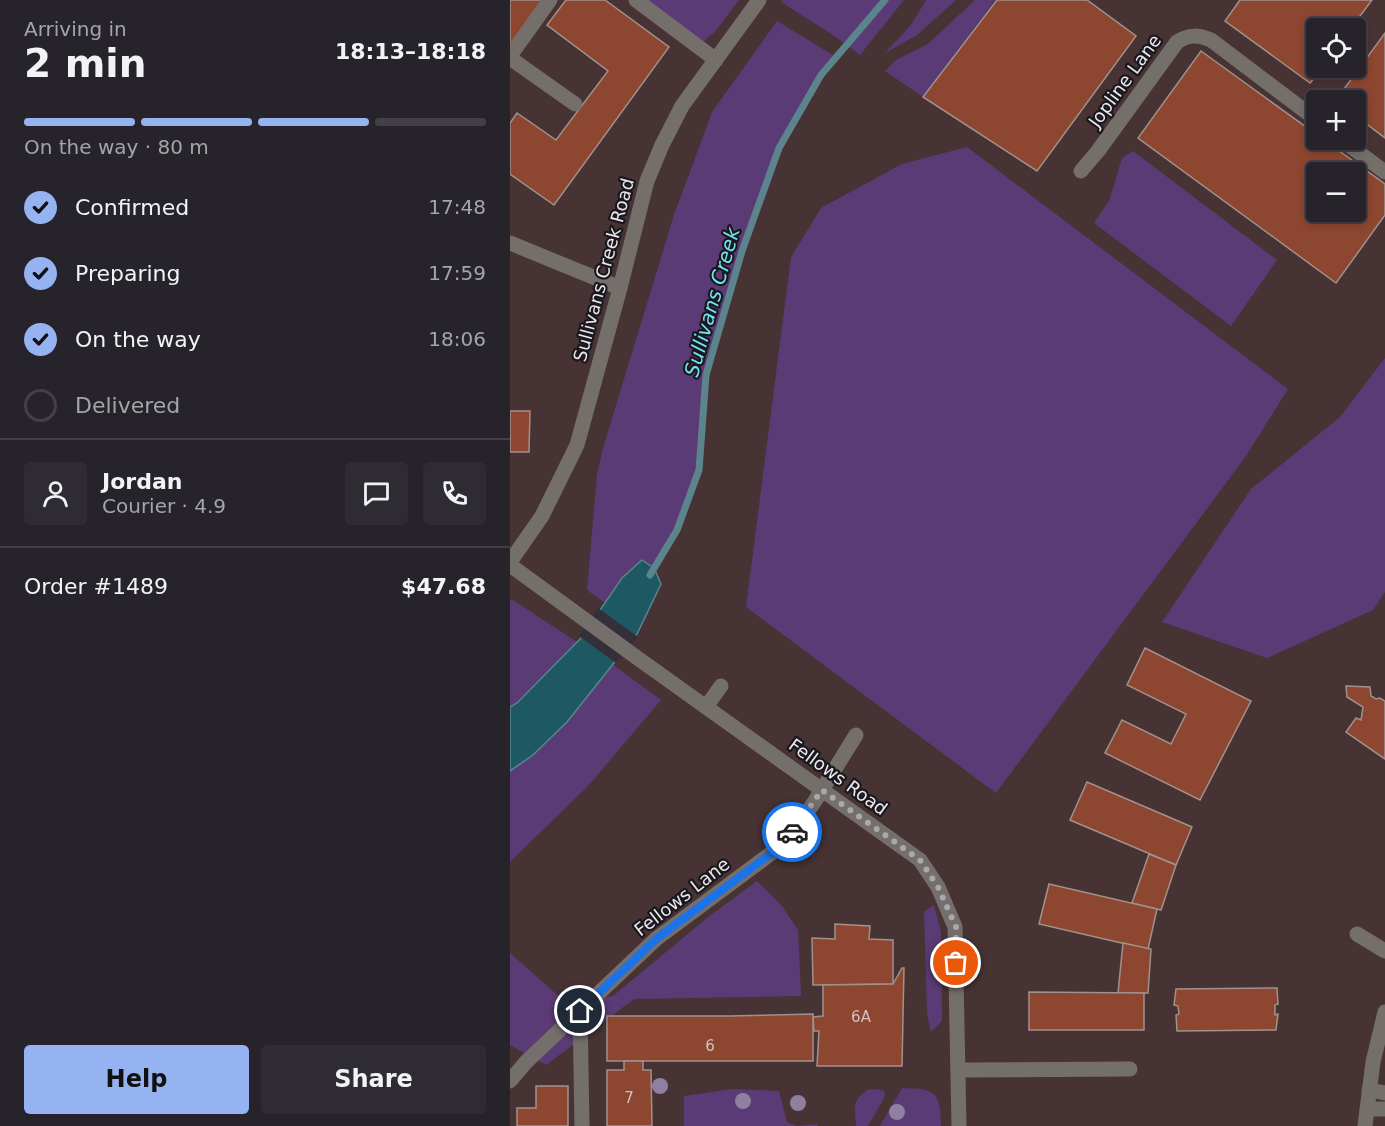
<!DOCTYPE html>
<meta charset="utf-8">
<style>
:root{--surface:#27232b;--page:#2f2b33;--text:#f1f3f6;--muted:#a4a4a9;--line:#434047;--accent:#95b2f1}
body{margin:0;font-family:"DejaVu Sans",sans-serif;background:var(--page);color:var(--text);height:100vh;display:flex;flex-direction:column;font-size:22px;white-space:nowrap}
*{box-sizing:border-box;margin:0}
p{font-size:20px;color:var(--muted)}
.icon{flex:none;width:33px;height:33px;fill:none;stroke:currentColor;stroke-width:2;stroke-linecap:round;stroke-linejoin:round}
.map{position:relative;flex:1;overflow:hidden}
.sheet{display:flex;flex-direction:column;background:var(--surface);width:510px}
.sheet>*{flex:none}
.controls{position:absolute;left:796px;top:18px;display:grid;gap:12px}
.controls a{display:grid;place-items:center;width:60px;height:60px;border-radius:6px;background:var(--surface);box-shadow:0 3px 9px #0003,0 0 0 2px var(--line);font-size:30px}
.pin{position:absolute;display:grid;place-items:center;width:51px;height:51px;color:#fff;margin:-26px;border:3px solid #fff;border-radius:50%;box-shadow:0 2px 6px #0007}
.courier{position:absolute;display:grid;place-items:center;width:60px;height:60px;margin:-30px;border:4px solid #1a73e8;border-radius:50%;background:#fff;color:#222;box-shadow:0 2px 8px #0007}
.head em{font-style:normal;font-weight:600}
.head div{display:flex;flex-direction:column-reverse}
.head{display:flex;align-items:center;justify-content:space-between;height:102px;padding:0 24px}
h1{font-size:39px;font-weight:600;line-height:45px}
.bar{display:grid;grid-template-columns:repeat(4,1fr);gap:9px 6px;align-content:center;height:72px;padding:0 24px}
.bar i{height:8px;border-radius:4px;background:var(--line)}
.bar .on{background:var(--accent)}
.bar p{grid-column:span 4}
.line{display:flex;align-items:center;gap:15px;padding:0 24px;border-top:2px solid var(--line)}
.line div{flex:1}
.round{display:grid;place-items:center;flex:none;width:63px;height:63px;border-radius:6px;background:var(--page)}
ol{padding:0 24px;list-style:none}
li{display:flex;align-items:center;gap:18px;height:66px}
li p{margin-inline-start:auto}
li .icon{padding:6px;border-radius:50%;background:var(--accent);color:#111;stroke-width:4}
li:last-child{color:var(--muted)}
li i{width:33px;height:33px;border:3px solid var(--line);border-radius:50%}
.primary-button{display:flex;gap:12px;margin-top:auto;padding:12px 24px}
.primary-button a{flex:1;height:69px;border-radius:6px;background:var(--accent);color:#111;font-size:24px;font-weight:600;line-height:69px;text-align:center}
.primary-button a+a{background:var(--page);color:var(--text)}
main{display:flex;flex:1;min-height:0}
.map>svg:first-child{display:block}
.education{fill:#473334;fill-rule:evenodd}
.green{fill:#5a3b75}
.water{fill:#1e5963;stroke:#5b848d;stroke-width:1.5}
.pier{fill:#342f39}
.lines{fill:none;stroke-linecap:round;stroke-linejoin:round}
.stream{stroke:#5b848d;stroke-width:7}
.building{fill:#8d462f;stroke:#a1918c;stroke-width:1.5;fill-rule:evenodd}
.minor{stroke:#756f6c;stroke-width:15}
.tree{fill:#8f7fa1}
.done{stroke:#aaa7af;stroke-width:6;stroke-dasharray:0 10.8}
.route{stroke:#1a73e8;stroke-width:8}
.labels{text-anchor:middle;stroke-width:4.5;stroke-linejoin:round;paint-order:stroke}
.number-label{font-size:15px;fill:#d3bfbe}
.street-label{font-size:18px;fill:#eae7ee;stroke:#1a181d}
.water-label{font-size:20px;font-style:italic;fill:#71e3f6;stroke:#1a181d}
</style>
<main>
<section class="sheet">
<div class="head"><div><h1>2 min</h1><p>Arriving in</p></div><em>18:13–18:18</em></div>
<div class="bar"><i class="on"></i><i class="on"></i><i class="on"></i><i></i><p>On the way · 80 m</p></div>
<ol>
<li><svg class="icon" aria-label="check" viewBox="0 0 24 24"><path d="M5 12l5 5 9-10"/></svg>Confirmed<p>17:48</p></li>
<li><svg class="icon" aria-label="check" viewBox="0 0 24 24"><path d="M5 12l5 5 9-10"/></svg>Preparing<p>17:59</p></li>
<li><svg class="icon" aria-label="check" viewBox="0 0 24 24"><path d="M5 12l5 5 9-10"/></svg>On the way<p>18:06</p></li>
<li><i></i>Delivered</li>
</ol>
<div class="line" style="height:108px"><a class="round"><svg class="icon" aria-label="person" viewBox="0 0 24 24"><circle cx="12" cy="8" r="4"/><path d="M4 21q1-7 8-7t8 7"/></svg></a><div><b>Jordan</b><p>Courier · 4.9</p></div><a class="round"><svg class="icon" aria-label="chat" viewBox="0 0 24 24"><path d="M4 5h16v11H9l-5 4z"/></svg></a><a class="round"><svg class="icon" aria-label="phone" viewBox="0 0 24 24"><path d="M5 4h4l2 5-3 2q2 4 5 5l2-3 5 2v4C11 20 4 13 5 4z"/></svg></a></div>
<div class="line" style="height:78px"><div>Order #1489</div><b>$47.68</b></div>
<div class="primary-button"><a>Help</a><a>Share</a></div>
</section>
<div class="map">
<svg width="875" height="1126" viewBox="0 0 875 1126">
<rect width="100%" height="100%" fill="#342f39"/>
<path class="education" d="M0 0H875V1126H0ZM807 28H846V68H807ZM807 100H846V140H807ZM807 172H846V212H807Z"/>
<g class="green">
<path d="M126 0H229L204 33 199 36 189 47Z"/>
<path d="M273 0H394L350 55 323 35 271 2Z"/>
<path d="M416 0H446L407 35 375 53 401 25Z"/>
<path d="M465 0H485L413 97 375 71 386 60 418 44Z"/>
<path d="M267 21 326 57 311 75 269 148 196 375 189 470 167 530 144 568 132 561 112 578 95 603 77 590 87 475 93 448 164 215 202 112Z"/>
<path d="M457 147 778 389 736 456 486 793 236 607 281 257 311 208 392 164Z"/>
<path d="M623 151 767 260 721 326 584 223 599 201 612 158Z"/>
<path d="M875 358V592L863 610 757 658 652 622 741 489 830 417Z"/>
<path d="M0 600H3L67 642 7 703 0 707Z"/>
<path d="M102 664 151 700 79 785 0 862V771L23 755 57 722Z"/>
<path d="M247 881 272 906 288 930 291 996 124 999 36 1065 0 1045V953L61 1007 83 999 103 996 198 917Z"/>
<path d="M424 905 431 932 432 1021 421 1032 417 1013 414 912Z"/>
<path d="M392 1088C425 1089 430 1090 431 1126H370Z"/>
<path d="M223 1089 269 1091 277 1122 287 1126 307 1124 308 1126H174V1096Z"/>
<path d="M359 1089 372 1090 375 1092 374 1098 358 1126H346C345 1106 341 1101 359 1089Z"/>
</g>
<path class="water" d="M132 560 144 568 151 584 127 634 57 722 23 755 0 771V707L7 703 71 638 112 578Z"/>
<path class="pier" d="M88 608 128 637 106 663 69 636Z"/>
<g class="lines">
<path class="stream" d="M140 575 167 530 189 470 196 375 232 251 269 148 311 75 375 0"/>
</g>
<g class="building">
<path d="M0 0H32L0 46Z"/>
<path d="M56 0H95L159 47 44 205 0 174V123L7 113 46 140 98 71 37 25Z"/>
<path d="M487 0H577L626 36 527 171 413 97Z"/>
<path d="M730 0H862L841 28H807V68H813L800 83 715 21Z"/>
<path d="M875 33V138L846 116V100H826Z"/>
<path d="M691 51 807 135V140H814L875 184V215L826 283 628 138ZM807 172H846V212H807Z"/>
<path d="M0 411H20L19 452H0Z"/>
<path d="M635 648 741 701 690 800 595 753 612 720 661 744 676 714 617 685Z"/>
<path d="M836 686 860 687 861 696 866 699 870 698 875 701V759L836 732 846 718 851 720 853 707 837 697Z"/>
<path d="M577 782 682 827 666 865 560 820Z"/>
<path d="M639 854 666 865 651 910 622 903Z"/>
<path d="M539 884 647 909 638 949 529 924Z"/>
<path d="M325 924 360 926 359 939 383 940V984L303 985 302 938 325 939Z"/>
<path d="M613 943 641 949 638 993H608Z"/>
<path d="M392 968H394L392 1066H307L309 1031H304L303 1017 313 1016V985L383 984Z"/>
<path d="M767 988 768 1004 765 1005V1015L768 1014 766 1030 667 1031 666 1015 669 1014 668 1006 664 1005 666 989Z"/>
<path d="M519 992 634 993V1030H519Z"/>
<path d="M303 1014V1061H97V1016H219Z"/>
<path d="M114 1061H133V1070H141L142 1126H97V1070H114Z"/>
<path d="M26 1086H58V1126H7V1108H26Z"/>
</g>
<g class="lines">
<g class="minor">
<path d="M126 0 206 60"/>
<path d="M0 56 40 0"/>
<path d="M0 58 65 104"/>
<path d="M832 140 875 172"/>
<path d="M571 171 588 151 667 42C679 34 688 35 701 40L807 120"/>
<path d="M0 243 110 288"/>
<path d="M0 562 32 516 67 445 110 288 137 181 152 145 172 106 249 0"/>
<path d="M0 565 126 657 410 860 428 887 445 927 449 1126"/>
<path d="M196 707 211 686"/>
<path d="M847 934 875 951"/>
<path d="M70 1011 72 1126"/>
<path d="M448 1070 620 1069"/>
<path d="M0 1081 16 1062 146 939 275 843 305 801 346 735"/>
<path d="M859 1090 875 1093"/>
<path d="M857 1109H875"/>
<path d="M855 1126 863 1062 875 1012"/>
</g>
</g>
<g class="tree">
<circle cx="150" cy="1086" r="8"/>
<circle cx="233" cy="1101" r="8"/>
<circle cx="288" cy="1103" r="8"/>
<circle cx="387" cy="1112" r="8"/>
</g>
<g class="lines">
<path class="done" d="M282 832 312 790 410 860 428 887 446 927V963"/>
<path class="route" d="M70 1011 146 939 275 843 282 832"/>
</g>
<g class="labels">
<g class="number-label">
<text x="351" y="1022">6A</text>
<text x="200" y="1051">6</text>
<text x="119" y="1103">7</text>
</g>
<g class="street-label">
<text transform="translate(615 81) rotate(-54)" y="6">Jopline Lane</text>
<text transform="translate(94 270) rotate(-75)" y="6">Sullivans Creek Road</text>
<text transform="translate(328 777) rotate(36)" y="6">Fellows Road</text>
<text transform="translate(172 897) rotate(-38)" y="6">Fellows Lane</text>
</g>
<g class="water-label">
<text transform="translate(202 302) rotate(-74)" y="7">Sullivans Creek</text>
</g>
</g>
</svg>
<div class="controls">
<a><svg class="icon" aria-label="locate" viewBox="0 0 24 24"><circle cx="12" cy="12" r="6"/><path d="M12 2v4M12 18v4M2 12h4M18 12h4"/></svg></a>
<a>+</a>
<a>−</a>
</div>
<div class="pin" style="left:446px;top:963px;background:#ea580c"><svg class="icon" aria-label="bag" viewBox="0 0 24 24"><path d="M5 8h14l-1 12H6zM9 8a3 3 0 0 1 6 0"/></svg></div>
<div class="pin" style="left:70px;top:1011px;background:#1f2937"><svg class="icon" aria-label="home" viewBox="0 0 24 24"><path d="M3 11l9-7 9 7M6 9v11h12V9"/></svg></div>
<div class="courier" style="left:282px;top:832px"><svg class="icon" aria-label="car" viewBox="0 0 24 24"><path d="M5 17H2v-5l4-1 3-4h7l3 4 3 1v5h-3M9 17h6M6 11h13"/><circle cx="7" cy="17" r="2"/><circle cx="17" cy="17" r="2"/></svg></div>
</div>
</main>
